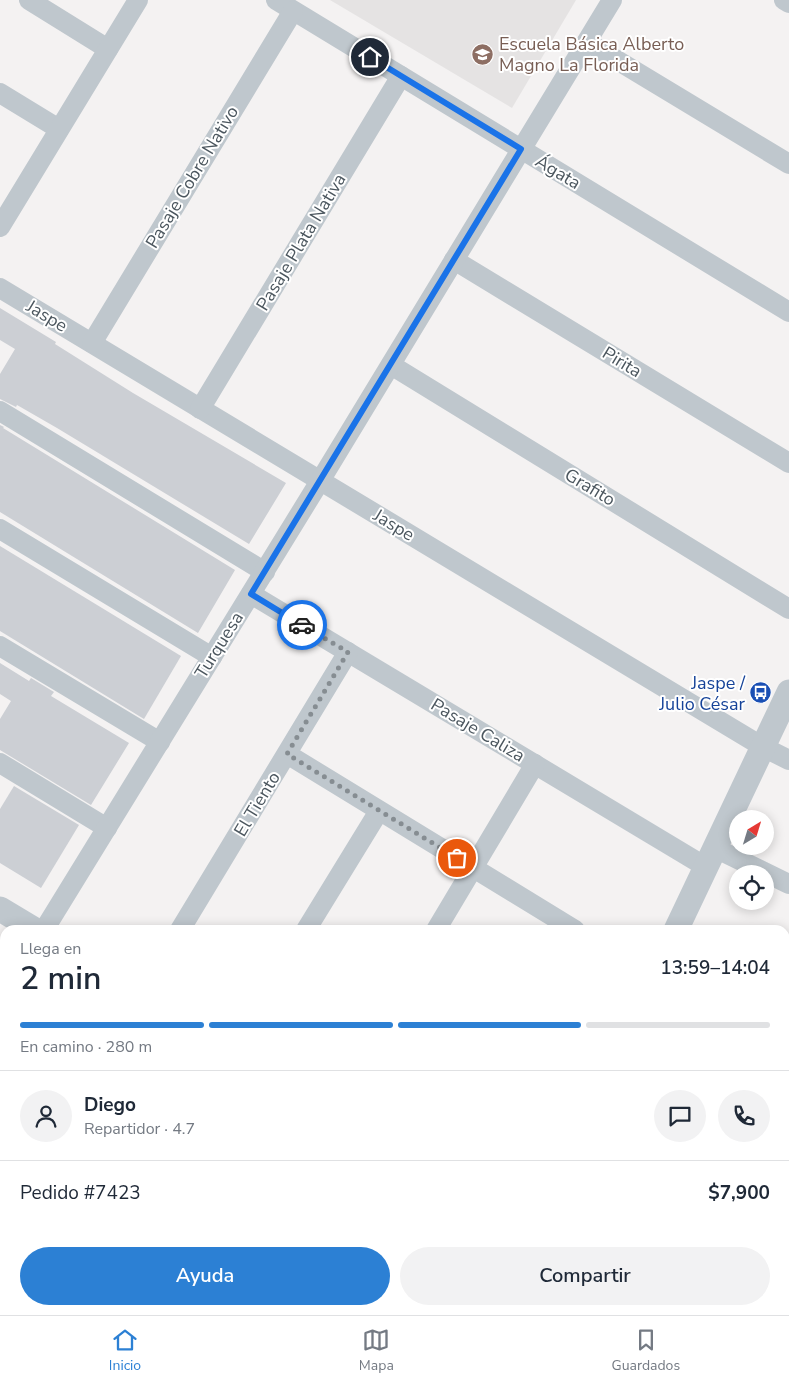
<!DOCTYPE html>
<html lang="es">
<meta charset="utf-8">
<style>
:root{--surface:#fff;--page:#f2f2f3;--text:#1f2937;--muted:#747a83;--line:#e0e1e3;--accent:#2c80d4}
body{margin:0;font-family:"Nunito Sans",sans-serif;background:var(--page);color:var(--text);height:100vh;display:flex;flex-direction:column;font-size:19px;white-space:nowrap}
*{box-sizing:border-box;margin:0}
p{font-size:16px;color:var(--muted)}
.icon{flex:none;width:28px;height:28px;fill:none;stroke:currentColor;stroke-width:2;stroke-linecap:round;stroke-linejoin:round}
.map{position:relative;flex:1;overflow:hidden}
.panel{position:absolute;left:0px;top:925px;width:790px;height:390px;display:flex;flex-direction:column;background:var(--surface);border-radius:15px 15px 0 0;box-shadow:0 2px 12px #0003}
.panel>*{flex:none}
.needle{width:32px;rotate:38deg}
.tools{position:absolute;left:729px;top:810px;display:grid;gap:10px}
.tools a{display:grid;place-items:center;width:45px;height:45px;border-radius:50%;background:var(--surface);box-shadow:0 2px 12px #0003;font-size:25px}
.pin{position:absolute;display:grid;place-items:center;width:42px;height:42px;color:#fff;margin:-21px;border:2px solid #fff;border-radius:50%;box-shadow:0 1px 5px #0007}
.courier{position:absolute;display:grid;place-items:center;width:50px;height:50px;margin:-25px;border:4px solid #1a73e8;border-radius:50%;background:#fff;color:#222;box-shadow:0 1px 6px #0007}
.headline em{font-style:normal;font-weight:600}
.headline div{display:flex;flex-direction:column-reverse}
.headline{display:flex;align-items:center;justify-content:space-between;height:85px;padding:0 20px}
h1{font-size:32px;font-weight:600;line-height:38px}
.bar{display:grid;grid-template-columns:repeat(4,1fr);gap:8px 5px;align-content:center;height:60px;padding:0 20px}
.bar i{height:6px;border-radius:4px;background:var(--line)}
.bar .current{background:var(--accent)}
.bar p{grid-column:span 4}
.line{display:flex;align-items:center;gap:12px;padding:0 20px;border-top:1px solid var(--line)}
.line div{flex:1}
.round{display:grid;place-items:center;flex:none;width:52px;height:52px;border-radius:26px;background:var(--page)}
.cta{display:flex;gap:10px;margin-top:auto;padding:10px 20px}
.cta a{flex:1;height:58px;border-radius:30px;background:var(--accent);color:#fff;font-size:20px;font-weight:600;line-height:58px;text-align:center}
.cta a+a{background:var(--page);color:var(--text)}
.menu{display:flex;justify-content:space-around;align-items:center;height:70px;border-top:1px solid var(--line);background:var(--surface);font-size:14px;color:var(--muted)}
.menu a{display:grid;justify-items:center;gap:2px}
.menu .current{color:var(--accent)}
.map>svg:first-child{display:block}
.education{fill:#e5e3e3}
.building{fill:#cccfd4}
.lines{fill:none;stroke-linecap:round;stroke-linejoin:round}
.minor{stroke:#bfc7cd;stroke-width:20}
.tertiary{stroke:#bfc7cd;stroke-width:25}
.done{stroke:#868d92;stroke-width:5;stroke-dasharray:0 9}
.route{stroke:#1a73e8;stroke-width:6}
.labels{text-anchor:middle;stroke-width:4;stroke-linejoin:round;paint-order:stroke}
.education-label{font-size:18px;fill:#785e54;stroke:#fff;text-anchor:start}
.street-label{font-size:18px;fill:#4b565e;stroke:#fff}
.transit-label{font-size:18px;fill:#164399;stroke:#fff;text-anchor:end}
</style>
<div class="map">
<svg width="789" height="1315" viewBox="0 0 789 1315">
<rect width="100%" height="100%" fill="#f4f2f2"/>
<path class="education" d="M330 0H576L512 108Z"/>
<g class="building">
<path d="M0 308 56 342 55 344 133 393 286 483 249 544 57 428 17 405 16 407 0 399V374L15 349 0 340Z"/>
<path d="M0 425 4 427 3 428 235 570 198 633 0 512Z"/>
<path d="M0 546 181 656 144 719 0 631Z"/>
<path d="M0 663 29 681 31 678 54 692 51 696 129 743 91 805 0 750V719L11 701 0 694Z"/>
<path d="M14 786 79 825 41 888 0 863V809Z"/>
</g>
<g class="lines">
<g class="minor">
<path d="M29 0 108 49"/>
<path d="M276 0 789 312"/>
<path d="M784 0 789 3"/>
<path d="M587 42 789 164"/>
<path d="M0 93 59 129"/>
<path d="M0 227 138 0"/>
<path d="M454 260 789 463"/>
<path d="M0 288 763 747 789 760"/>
<path d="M92 343 293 11"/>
<path d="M391 365 789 609"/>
<path d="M200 409 401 76"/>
<path d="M0 411 265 572"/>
<path d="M0 529 212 657"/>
<path d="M251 594 706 867"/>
<path d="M0 646 160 742"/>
<path d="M287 754 575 930"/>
<path d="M0 763 107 828"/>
<path d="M715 848 789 884"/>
<path d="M44 930 320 481 612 0"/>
<path d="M180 930 348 652"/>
<path d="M306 930 379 811"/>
<path d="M436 930 535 764"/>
<path d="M785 992 789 994"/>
<path d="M0 1057 5 1060"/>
<path d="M785 1103 789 1105"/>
<path d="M0 1183 5 1186"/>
<path d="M785 1216 789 1218"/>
<path d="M85 1310 94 1315"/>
<path d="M469 1310 477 1315"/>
<path d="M0 1312 6 1315"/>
<path d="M149 1315 152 1310"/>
<path d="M274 1315 277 1310"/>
<path d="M420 1315 423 1310"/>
<path d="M628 1315 630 1310"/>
</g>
<g class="tertiary">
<path d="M0 909 35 930"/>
<path d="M676 930 789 692"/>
<path d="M698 1310 708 1315"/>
<path d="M492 1315 494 1310"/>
</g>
</g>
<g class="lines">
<path class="done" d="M302 625 348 652 287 754 457 858"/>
<path class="route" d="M302 625 251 594 521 149 370 57"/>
</g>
<defs>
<symbol id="school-disc" viewBox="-11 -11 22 22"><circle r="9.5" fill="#8d6e63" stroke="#fff"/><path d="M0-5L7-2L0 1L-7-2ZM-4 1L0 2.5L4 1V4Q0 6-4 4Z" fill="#fff"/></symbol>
<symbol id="bus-disc" viewBox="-11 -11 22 22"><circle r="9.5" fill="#1a4fb4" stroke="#fff"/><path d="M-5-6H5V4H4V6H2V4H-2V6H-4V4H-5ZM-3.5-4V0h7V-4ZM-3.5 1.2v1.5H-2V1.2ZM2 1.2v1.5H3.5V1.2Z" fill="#fff"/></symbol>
</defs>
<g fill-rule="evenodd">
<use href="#school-disc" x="470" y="42" width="25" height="25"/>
<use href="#bus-disc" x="748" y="680" width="25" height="25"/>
</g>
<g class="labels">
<g class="education-label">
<text x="499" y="50">Escuela Básica Alberto<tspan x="499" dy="21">Magno La Florida</tspan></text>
</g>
<g class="street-label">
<text transform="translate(558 172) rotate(31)" y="6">Ágata</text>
<text transform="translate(192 177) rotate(-59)" y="6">Pasaje Cobre Nativo</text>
<text transform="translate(301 242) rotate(-59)" y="6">Pasaje Plata Nativa</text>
<text transform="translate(47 316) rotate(31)" y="6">Jaspe</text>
<text transform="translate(622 362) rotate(31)" y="6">Pirita</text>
<text transform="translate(590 487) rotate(31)" y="6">Grafito</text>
<text transform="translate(394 525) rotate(31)" y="6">Jaspe</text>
<text transform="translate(219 645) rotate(-58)" y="6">Turquesa</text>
<text transform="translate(478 730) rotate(31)" y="6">Pasaje Caliza</text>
<text transform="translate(257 804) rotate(-59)" y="6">El Tiento</text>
</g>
<g class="transit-label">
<text x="745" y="689">Jaspe /<tspan x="745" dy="21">Julio César</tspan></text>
</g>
</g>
</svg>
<div class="tools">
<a><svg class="needle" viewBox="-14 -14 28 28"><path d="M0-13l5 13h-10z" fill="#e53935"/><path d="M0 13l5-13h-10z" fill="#747a83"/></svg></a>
<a><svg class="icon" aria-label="locate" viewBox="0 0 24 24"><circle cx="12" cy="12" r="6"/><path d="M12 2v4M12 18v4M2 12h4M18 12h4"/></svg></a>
</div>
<div class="pin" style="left:457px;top:858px;background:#ea580c"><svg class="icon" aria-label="bag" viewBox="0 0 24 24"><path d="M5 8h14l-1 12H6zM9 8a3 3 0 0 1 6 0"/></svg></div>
<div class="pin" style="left:370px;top:57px;background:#1f2937"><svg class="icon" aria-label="home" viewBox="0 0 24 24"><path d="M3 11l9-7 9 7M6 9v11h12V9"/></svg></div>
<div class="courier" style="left:302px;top:625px"><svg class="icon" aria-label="car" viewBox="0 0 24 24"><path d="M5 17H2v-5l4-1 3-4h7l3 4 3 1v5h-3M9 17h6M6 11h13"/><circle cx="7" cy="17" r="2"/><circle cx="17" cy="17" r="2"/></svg></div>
<section class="panel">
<div class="headline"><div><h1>2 min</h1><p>Llega en</p></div><em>13:59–14:04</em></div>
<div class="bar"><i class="current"></i><i class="current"></i><i class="current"></i><i></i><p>En camino · 280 m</p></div>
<div class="line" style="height:90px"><a class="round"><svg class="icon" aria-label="person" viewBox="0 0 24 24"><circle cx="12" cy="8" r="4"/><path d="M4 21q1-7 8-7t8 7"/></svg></a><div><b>Diego</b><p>Repartidor · 4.7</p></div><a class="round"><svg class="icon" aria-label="chat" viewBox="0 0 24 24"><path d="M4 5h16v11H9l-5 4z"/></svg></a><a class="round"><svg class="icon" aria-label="phone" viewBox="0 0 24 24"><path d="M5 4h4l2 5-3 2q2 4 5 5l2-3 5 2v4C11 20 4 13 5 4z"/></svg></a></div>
<div class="line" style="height:65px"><div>Pedido #7423</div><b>$7,900</b></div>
<div class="cta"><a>Ayuda</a><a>Compartir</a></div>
</section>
</div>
<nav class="menu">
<a class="current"><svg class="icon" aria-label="home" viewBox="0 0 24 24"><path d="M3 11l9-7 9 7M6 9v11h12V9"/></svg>Inicio</a>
<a><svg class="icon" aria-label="map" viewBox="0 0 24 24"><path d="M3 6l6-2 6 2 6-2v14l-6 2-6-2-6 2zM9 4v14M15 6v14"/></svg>Mapa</a>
<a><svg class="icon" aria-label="saved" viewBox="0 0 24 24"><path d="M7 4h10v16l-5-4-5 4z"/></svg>Guardados</a>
</nav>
